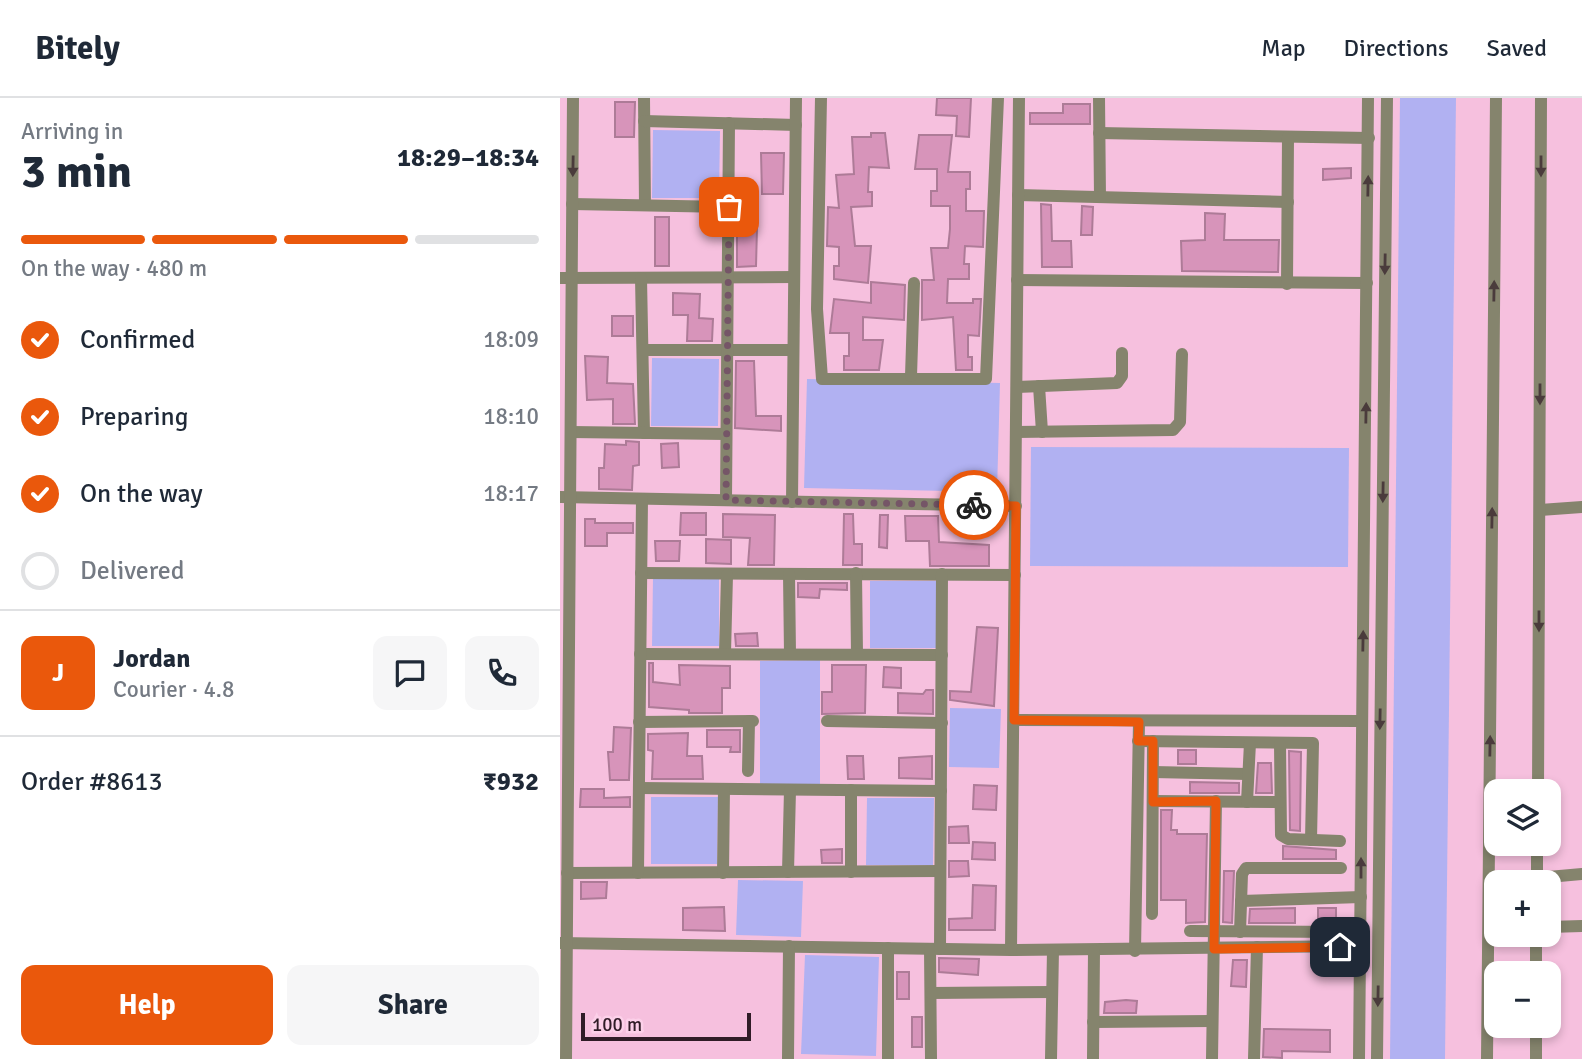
<!DOCTYPE html>
<meta charset="utf-8">
<style>
:root{--surface:#fff;--page:#f6f6f7;--text:#1f2937;--muted:#747a83;--line:#e0e1e3;--accent:#ea580c}
body{margin:0;font-family:Signika,sans-serif;background:var(--page);color:var(--text);height:100vh;display:flex;flex-direction:column;font-size:26px;white-space:nowrap}
*{box-sizing:border-box;margin:0}
p{font-size:23px;color:var(--muted)}
.icon{flex:none;width:38px;height:38px;fill:none;stroke:currentColor;stroke-width:2;stroke-linecap:round;stroke-linejoin:round}
.map{position:relative;flex:1;overflow:hidden}
.side{display:flex;flex-direction:column;background:var(--surface);width:560px}
.side>*{flex:none}
.fabs{position:absolute;left:924px;top:681px;display:grid;gap:14px}
.fabs a{display:grid;place-items:center;width:77px;height:77px;border-radius:14px;background:var(--surface);box-shadow:0 4px 10px #0003;font-size:35px}
.scale{position:absolute;left:21px;bottom:18px;width:170px;box-sizing:border-box;padding-left:7px;border:4px solid #301c27;border-top:0;font-size:19px;line-height:24px;white-space:nowrap;color:#301c27;-webkit-text-stroke:5px #fcd0e9;paint-order:stroke}
.pin{position:absolute;display:grid;place-items:center;width:60px;height:60px;color:#fff;margin:-30px;border-radius:14px;box-shadow:0 4px 10px #0006}
.courier{position:absolute;display:grid;place-items:center;width:70px;height:70px;margin:-35px;border:5px solid #ea580c;border-radius:50%;background:#fff;color:#222;box-shadow:0 2px 9px #0007}
.overview em{font-style:normal;font-weight:800}
.overview div{display:flex;flex-direction:column-reverse}
.overview{display:flex;align-items:center;justify-content:space-between;height:119px;padding:0 21px}
h1{font-size:46px;font-weight:800;line-height:52px}
.bar{display:grid;grid-template-columns:repeat(4,1fr);gap:10px 7px;align-content:center;height:84px;padding:0 21px}
.bar i{height:9px;border-radius:5px;background:var(--line)}
.bar .on{background:var(--accent)}
.bar p{grid-column:span 4}
.line{display:flex;align-items:center;gap:18px;padding:0 21px;border-top:2px solid var(--line)}
.line div{flex:1}
.round{display:grid;place-items:center;flex:none;width:74px;height:74px;border-radius:14px;background:var(--page)}
ol{padding:0 21px;list-style:none}
li{display:flex;align-items:center;gap:21px;height:77px}
li p{margin-inline-start:auto}
li .icon{padding:7px;border-radius:50%;background:var(--accent);color:#fff;stroke-width:4}
li:last-child{color:var(--muted)}
li i{width:38px;height:38px;border:4px solid var(--line);border-radius:50%}
.button{display:flex;gap:14px;margin-top:auto;padding:14px 21px}
.button a{flex:1;height:80px;border-radius:14px;background:var(--accent);color:#fff;font-size:28px;font-weight:800;line-height:80px;text-align:center}
.button a+a{background:var(--page);color:var(--text)}
header{display:flex;align-items:center;gap:42px;box-sizing:border-box;height:98px;padding:0 35px;background:var(--surface);border-bottom:2px solid var(--line)}
header strong{font-size:33px}
nav{display:flex;gap:38px;margin-inline-start:auto;font-size:24px}
main{display:flex;flex:1;min-height:0}
.map>svg:first-child{display:block}
.green{fill:#b1b1f2}
.building{fill:#d794ba;stroke:#ad7b97;stroke-width:2}
.lines{fill:none;stroke-linecap:round;stroke-linejoin:round}
.minor{stroke:#85846d;stroke-width:12}
.oneway{fill:#4a3b3c}
.done{stroke:#755567;stroke-width:7;stroke-dasharray:0 12.6}
.route{stroke:#ea580c;stroke-width:9}
</style>
<header>
<strong>Bitely</strong>
<nav><a>Map</a><a>Directions</a><a>Saved</a></nav>
</header>
<main>
<section class="side">
<div class="overview"><div><h1>3 min</h1><p>Arriving in</p></div><em>18:29–18:34</em></div>
<div class="bar"><i class="on"></i><i class="on"></i><i class="on"></i><i></i><p>On the way · 480 m</p></div>
<ol>
<li><svg class="icon" aria-label="check" viewBox="0 0 24 24"><path d="M5 12l5 5 9-10"/></svg>Confirmed<p>18:09</p></li>
<li><svg class="icon" aria-label="check" viewBox="0 0 24 24"><path d="M5 12l5 5 9-10"/></svg>Preparing<p>18:10</p></li>
<li><svg class="icon" aria-label="check" viewBox="0 0 24 24"><path d="M5 12l5 5 9-10"/></svg>On the way<p>18:17</p></li>
<li><i></i>Delivered</li>
</ol>
<div class="line" style="height:126px"><b class="round" style="background:var(--accent);color:#fff">J</b><div><b>Jordan</b><p>Courier · 4.8</p></div><a class="round"><svg class="icon" aria-label="chat" viewBox="0 0 24 24"><path d="M4 5h16v11H9l-5 4z"/></svg></a><a class="round"><svg class="icon" aria-label="phone" viewBox="0 0 24 24"><path d="M5 4h4l2 5-3 2q2 4 5 5l2-3 5 2v4C11 20 4 13 5 4z"/></svg></a></div>
<div class="line" style="height:91px"><div>Order #8613</div><b>₹932</b></div>
<div class="button"><a>Help</a><a>Share</a></div>
</section>
<div class="map">
<svg width="1022" height="961" viewBox="0 0 1022 961">
<rect width="100%" height="100%" fill="#f6c0de"/>
<g class="green">
<path d="M840 0H896L885 961H830Z"/>
<path d="M93 32 160 33 159 100H92Z"/>
<path d="M92 260 159 261 158 328H91Z"/>
<path d="M247 281 440 285 437 394 244 390Z"/>
<path d="M471 349 789 350 788 469 470 468Z"/>
<path d="M93 480 159 481V548H92Z"/>
<path d="M310 483H377L376 550H310Z"/>
<path d="M260 562V693L200 694V563Z"/>
<path d="M390 610 441 611 439 670 389 669Z"/>
<path d="M91 699H158L157 766H91Z"/>
<path d="M307 700H374L373 767H306Z"/>
<path d="M178 782 243 783 241 839 176 837Z"/>
<path d="M245 857 319 859 316 958 241 956Z"/>
</g>
<g class="building">
<path d="M377 0H411L409 39 396 38 397 18 376 17Z"/>
<path d="M55 4H75L74 39H55Z"/>
<path d="M503 6H530V26H470V15H503Z"/>
<path d="M311 35H325L329 70 309 69 308 94H312V108L291 109 295 148H311L308 185 274 181V168H279V149L267 148 268 109 279 110 276 77 294 76 292 39H311Z"/>
<path d="M359 37H392L388 74H410V91H406V113H424L423 149 405 148 404 166H409V181H388L387 205H413V201H421L419 238 408 237V259H412V272H396L393 219 362 222V182H374L371 150H388L390 131V108H371V93H377V71H355Z"/>
<path d="M201 55H224L223 96H202Z"/>
<path d="M791 70V80L763 82V71Z"/>
<path d="M481 106 491 107 492 143H511L512 169H482Z"/>
<path d="M522 108 533 109 532 137H521Z"/>
<path d="M645 115 665 116 664 142H719L718 174 622 173 621 143 645 142Z"/>
<rect x="95" y="119" width="14" height="49"/>
<path d="M197 130 196 168 177 169V131Z"/>
<path d="M311 184 345 187 344 222 303 219V242H323L319 272H284V258H289V235H270L274 201 311 205Z"/>
<path d="M113 195 140 196 139 220 153 221 152 243H127L128 217H113Z"/>
<rect x="52" y="218" width="21" height="20"/>
<path d="M25 258 48 259 47 285 73 286 75 326H53V301L27 302Z"/>
<path d="M176 263H194L196 318H221V333L175 330Z"/>
<path d="M66 343 79 344V367L73 368 72 392 39 391V370H44L45 346 66 347Z"/>
<path d="M118 345 119 369 102 370 101 346Z"/>
<path d="M121 415H146V437H120Z"/>
<path d="M163 416 215 417 214 467H188L190 440 163 439Z"/>
<path d="M284 416H293L294 446H302V467H283Z"/>
<path d="M320 417H328L327 450 319 449Z"/>
<path d="M345 418H378L379 444 429 447V468H370L369 443H346Z"/>
<path d="M25 421H35V425H73V435H47V448H25Z"/>
<path d="M146 441 171 442V466L146 465Z"/>
<path d="M95 443H120L119 463H96Z"/>
<path d="M238 485H287V492L260 491 259 500 238 499Z"/>
<path d="M417 529 438 530 434 608 390 602V593L411 594Z"/>
<path d="M197 535 198 548H176L175 536Z"/>
<path d="M89 565H93V584L120 587 119 567 170 568V590H162V615H129V612L89 609Z"/>
<path d="M272 567H306L305 615 262 616V594H272Z"/>
<path d="M324 569 341 570V590L323 589Z"/>
<path d="M366 592H373V616L338 615V595L363 596Z"/>
<path d="M54 629 71 630 69 682H50L48 654H53Z"/>
<path d="M147 632H180V654H170L171 649H147Z"/>
<path d="M128 635 127 658H142L143 681H92L93 653 88 652V636Z"/>
<rect x="618" y="652" width="18" height="14"/>
<path d="M729 653 741 654 740 733 730 732Z"/>
<path d="M287 658H303L304 681H288Z"/>
<path d="M372 658V681L339 680V660Z"/>
<path d="M698 665H711L712 695H696Z"/>
<path d="M630 684 679 685V695H630Z"/>
<path d="M414 687 437 688 436 712 413 711Z"/>
<path d="M21 691H44V700L70 699V709H20Z"/>
<path d="M601 712H612L611 732H617V736H647L645 824 626 825V802H601Z"/>
<path d="M408 728 409 745H389V729Z"/>
<path d="M413 744 435 745V762L412 761Z"/>
<path d="M723 748 776 752V761H723Z"/>
<path d="M282 751V765H262L261 752Z"/>
<path d="M389 763H408L409 778 389 779Z"/>
<path d="M664 773H674L672 825 663 824Z"/>
<path d="M21 784H47L46 800 21 801Z"/>
<path d="M413 787 436 788 435 832H389V821L412 820Z"/>
<path d="M164 809 165 833 123 832V810Z"/>
<path d="M735 810V825H689L690 811Z"/>
<rect x="758" y="810" width="18" height="15"/>
<path d="M379 860 419 861 418 877 379 874Z"/>
<path d="M673 862H687L686 889 671 888Z"/>
<rect x="337" y="874" width="12" height="27"/>
<path d="M566 902 577 903 576 915H544L545 904Z"/>
<rect x="352" y="919" width="10" height="30"/>
<path d="M704 931 770 932V954L722 953V960L703 959Z"/>
</g>
<g class="lines">
<g class="minor">
<path d="M84 0 85 107"/>
<path d="M261 0 257 211 262 281H426L438 0"/>
<path d="M539 0 540 99"/>
<path d="M84 23 236 27"/>
<path d="M539 35 809 40"/>
<path d="M458 97 728 104"/>
<path d="M12 106 168 109"/>
<path d="M0 180 234 179"/>
<path d="M81 180 84 335"/>
<path d="M457 182 807 185"/>
<path d="M727 186 728 39"/>
<path d="M83 252H233"/>
<path d="M351 278 354 185"/>
<path d="M479 288 482 334"/>
<path d="M457 289 557 285 562 278V255"/>
<path d="M11 334 166 336"/>
<path d="M456 334 613 332 620 324 622 256"/>
<path d="M0 399 456 408"/>
<path d="M166 402 169 25"/>
<path d="M232 404 236 0"/>
<path d="M980 412 1022 409"/>
<path d="M81 475 455 477"/>
<path d="M296 475 297 556"/>
<path d="M229 476 230 556"/>
<path d="M165 555 167 477"/>
<path d="M80 556 382 557"/>
<path d="M454 622 802 623"/>
<path d="M267 623 382 625"/>
<path d="M79 624 193 623"/>
<path d="M578 643 753 645 751 742"/>
<path d="M720 646 721 737 728 741 780 743"/>
<path d="M188 673 189 623"/>
<path d="M593 674 688 676"/>
<path d="M80 690 381 693"/>
<path d="M978 693 981 0"/>
<path d="M593 703 720 704"/>
<path d="M687 704 690 645"/>
<path d="M228 774 230 692"/>
<path d="M291 774V692"/>
<path d="M7 775 380 773"/>
<path d="M78 775 82 401"/>
<path d="M163 775 164 691"/>
<path d="M977 780 1022 776"/>
<path d="M977 784V746"/>
<path d="M681 803 801 799"/>
<path d="M592 816 593 643"/>
<path d="M989 829 1022 828"/>
<path d="M630 833 780 834"/>
<path d="M680 834 682 776 686 770H781"/>
<path d="M0 845 451 852 800 848"/>
<path d="M370 851 371 961"/>
<path d="M380 851 382 476"/>
<path d="M451 852 459 0"/>
<path d="M575 853 579 624"/>
<path d="M976 875V836"/>
<path d="M371 895 492 894"/>
<path d="M533 924 651 923"/>
<path d="M6 961 13 0"/>
<path d="M228 961 229 848"/>
<path d="M328 961V850"/>
<path d="M491 961 493 852"/>
<path d="M533 961 534 853"/>
<path d="M652 961 656 703"/>
<path d="M694 961 697 849"/>
<path d="M799 961 808 0"/>
<path d="M817 961 827 0"/>
<path d="M927 961 936 0"/>
<path d="M976 961V928"/>
</g>
</g>
<defs><path id="oneway-solid" d="M-6-.8H1V-3.2L6.5 0L1 3.2V.8H-6Z" transform="scale(1.75)"/></defs>
<g class="oneway">
<use href="#oneway-solid" transform="translate(13 68) rotate(91)"/>
<use href="#oneway-solid" transform="translate(981 68) rotate(90)"/>
<use href="#oneway-solid" transform="translate(808 88) rotate(-89)"/>
<use href="#oneway-solid" transform="translate(825 166) rotate(91)"/>
<use href="#oneway-solid" transform="translate(934 193) rotate(-89)"/>
<use href="#oneway-solid" transform="translate(980 296) rotate(90)"/>
<use href="#oneway-solid" transform="translate(806 315) rotate(-89)"/>
<use href="#oneway-solid" transform="translate(823 394) rotate(91)"/>
<use href="#oneway-solid" transform="translate(932 420) rotate(-89)"/>
<use href="#oneway-solid" transform="translate(979 523) rotate(90)"/>
<use href="#oneway-solid" transform="translate(803 543) rotate(-89)"/>
<use href="#oneway-solid" transform="translate(820 621) rotate(91)"/>
<use href="#oneway-solid" transform="translate(930 648) rotate(-89)"/>
<use href="#oneway-solid" transform="translate(801 770) rotate(-90)"/>
<use href="#oneway-solid" transform="translate(818 898) rotate(91)"/>
</g>
<g class="lines">
<path class="done" d="M169 109 166 402 414 407"/>
<path class="route" d="M414 407 456 408 454 622 579 624 578 643H593V704L656 703 654 851 780 849"/>
</g>
</svg>
<div class="fabs">
<a><svg class="icon" aria-label="layers" viewBox="0 0 24 24"><path d="M12 4l9 5-9 5-9-5zM3 14l9 5 9-5"/></svg></a>
<a>+</a>
<a>−</a>
</div>
<div class="scale">100 m</div>
<div class="pin" style="left:169px;top:109px;background:#ea580c"><svg class="icon" aria-label="bag" viewBox="0 0 24 24"><path d="M5 8h14l-1 12H6zM9 8a3 3 0 0 1 6 0"/></svg></div>
<div class="pin" style="left:780px;top:849px;background:#1f2937"><svg class="icon" aria-label="home" viewBox="0 0 24 24"><path d="M3 11l9-7 9 7M6 9v11h12V9"/></svg></div>
<div class="courier" style="left:414px;top:407px"><svg class="icon" aria-label="bike" viewBox="0 0 24 24"><circle cx="6" cy="16" r="4"/><circle cx="18" cy="16" r="4"/><path d="M6 16l4-8h5l3 8M10 8l3 8H6M13 5h3"/></svg></div>
</div>
</main>
